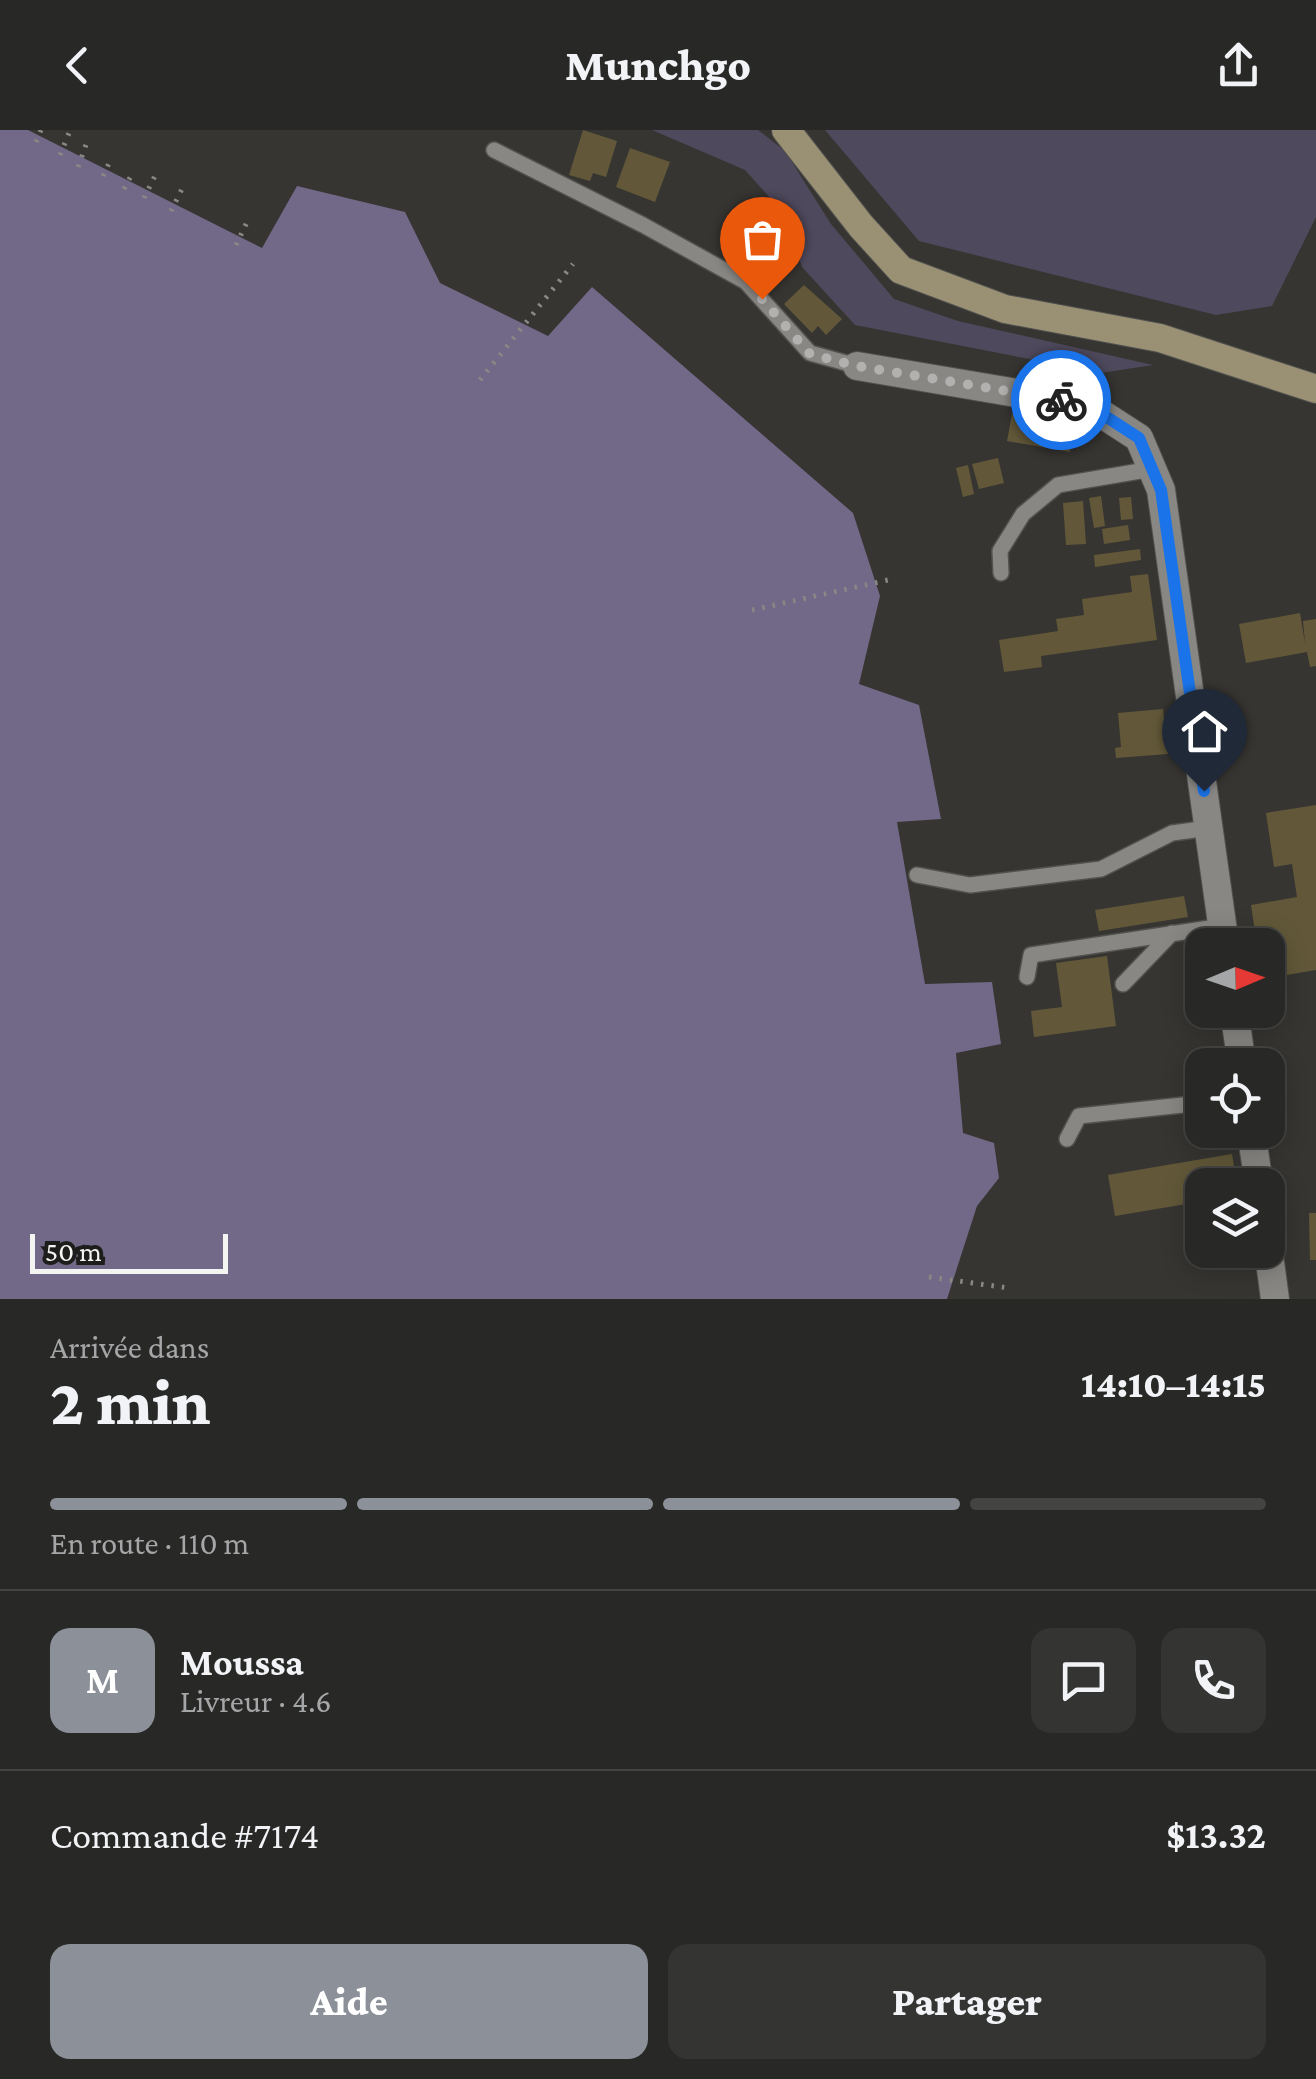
<!DOCTYPE html>
<html lang="fr">
<meta charset="utf-8">
<style>
:root{--surface:#282826;--page:#343432;--text:#f1f3f6;--muted:#a5a6a7;--line:#444443;--accent:#8c9099}
body{margin:0;font-family:"Crimson Pro",serif;background:var(--page);color:var(--text);height:100vh;display:flex;flex-direction:column;font-size:38px;white-space:nowrap}
*{box-sizing:border-box;margin:0}
p{font-size:32px;color:var(--muted)}
.icon{flex:none;width:55px;height:55px;fill:none;stroke:currentColor;stroke-width:2;stroke-linecap:round;stroke-linejoin:round}
.map{position:relative;height:1169px;overflow:hidden}
.sheet{display:flex;flex-direction:column;background:var(--surface);flex:1}
.sheet>*{flex:none}
.needle{width:65px;rotate:88deg}
.fabs{position:absolute;left:1185px;top:798px;display:grid;gap:20px}
.fabs a{display:grid;place-items:center;width:100px;height:100px;border-radius:20px;background:var(--surface);box-shadow:0 5px 25px #0003,0 0 0 2px var(--line);font-size:50px}
.scale{position:absolute;left:30px;bottom:25px;width:198px;box-sizing:border-box;padding-left:10px;border:5px solid #f4f4f2;border-top:0;font-size:28px;line-height:35px;white-space:nowrap;color:#f4f4f2;-webkit-text-stroke:8px #1d1d1c;paint-order:stroke}
.pin{position:absolute;display:grid;place-items:center;width:85px;height:85px;color:#fff;margin:-102px -42px;border-radius:50% 50% 50% 0;rotate:-45deg;box-shadow:0 0 10px #0007}
.pin .icon{rotate:45deg}
.courier{position:absolute;display:grid;place-items:center;width:100px;height:100px;margin:-50px;border:8px solid #1a73e8;border-radius:50%;background:#fff;color:#222;box-shadow:0 2px 12px #0007}
.summary em{font-style:normal;font-weight:800}
.summary div{display:flex;flex-direction:column-reverse}
.summary{display:flex;align-items:center;justify-content:space-between;height:170px;padding:0 50px}
h1{font-size:65px;font-weight:800;line-height:75px}
.bar{display:grid;grid-template-columns:repeat(4,1fr);gap:15px 10px;align-content:center;height:120px;padding:0 50px}
.bar i{height:12px;border-radius:8px;background:var(--line)}
.bar .selected{background:var(--accent)}
.bar p{grid-column:span 4}
.line{display:flex;align-items:center;gap:25px;padding:0 50px;border-top:2px solid var(--line)}
.line div{flex:1}
.round{display:grid;place-items:center;flex:none;width:105px;height:105px;border-radius:20px;background:var(--page)}
.primary-button{display:flex;gap:20px;margin-top:auto;padding:20px 50px}
.primary-button a{flex:1;height:115px;border-radius:20px;background:var(--accent);color:#fff;font-size:40px;font-weight:800;line-height:115px;text-align:center}
.primary-button a+a{background:var(--page);color:var(--text)}
header{display:flex;justify-content:space-between;align-items:center;height:130px;padding:0 50px;background:var(--surface);font-size:45px;font-weight:800}
.map>svg:first-child{display:block}
.green{fill:#4e495c}
.water{fill:#716987}
.building{fill:#625839}
.lines{fill:none;stroke-linecap:round;stroke-linejoin:round}
.service-casing{stroke:#51514e;stroke-width:18}
.minor-casing{stroke:#51514e;stroke-width:30}
.secondary-casing{stroke:#51514e;stroke-width:30}
.path{stroke:#888885;stroke-width:5;stroke-dasharray:2.5 8;stroke-linecap:butt}
.service{stroke:#888784;stroke-width:15}
.minor{stroke:#888784;stroke-width:28}
.secondary{stroke:#9a9175;stroke-width:28}
.done{stroke:#b2b1af;stroke-width:10;stroke-dasharray:0 18}
.route{stroke:#1a73e8;stroke-width:12}
</style>
<header><svg class="icon" aria-label="back" viewBox="0 0 24 24"><path d="M15 5l-7 7 7 7"/></svg>Munchgo<svg class="icon" aria-label="share" viewBox="0 0 24 24"><path d="M12 15V3M7 8l5-5 5 5M5 13v7h14v-7"/></svg></header>
<div class="map">
<svg width="1316" height="1169" viewBox="0 0 1316 1169">
<rect width="100%" height="100%" fill="#363532"/>
<g class="green">
<path d="M652 0H758L785 21 831 94 894 169 958 191 1153 235 1101 243 855 195 802 137 786 86 745 40Z"/>
<path d="M825 0H1316V87L1272 176 1216 185 919 111Z"/>
</g>
<path class="water" d="M0 0H28L262 118 297 56 405 82 440 153 548 206 592 157 853 383 880 466 859 554 919 575 941 689 897 692 925 854 992 852 1001 914 956 923 963 1003 994 1013 999 1048 977 1076 947 1169H0Z"/>
<g class="building">
<path d="M583 0 617 11 606 47 593 43 590 51 569 45Z"/>
<path d="M630 18 670 32 655 72 616 57Z"/>
<path d="M749 69 779 85 755 130 725 114Z"/>
<path d="M804 155 842 189 826 205 818 196 812 203 784 174Z"/>
<path d="M1012 284 1074 295 1070 322 1007 311Z"/>
<path d="M998 328 1004 353 979 359 972 334Z"/>
<path d="M968 335 974 364 963 367 956 338Z"/>
<path d="M1101 366 1105 396 1094 398 1089 368Z"/>
<path d="M1131 367 1133 389 1121 390 1119 368Z"/>
<path d="M1083 371 1086 414 1066 415 1063 373Z"/>
<path d="M1128 395 1130 410 1104 414 1102 399Z"/>
<path d="M1140 419 1141 430 1095 437 1094 425Z"/>
<path d="M1148 444 1157 510 1041 526 1042 537 1004 542 999 510 1058 501 1056 489 1084 485 1082 469 1132 462 1130 446Z"/>
<path d="M1300 483 1305 513 1303 491 1316 489V536L1310 537 1307 522 1246 533 1239 494Z"/>
<path d="M1163 579 1168 624 1116 628 1115 618 1121 617 1118 583Z"/>
<path d="M1233 584 1239 619 1219 623 1213 588Z"/>
<path d="M1316 675V840L1268 848V815H1257L1251 775 1297 767 1292 734 1274 737 1266 683Z"/>
<path d="M1184 766 1188 787 1099 801 1095 780Z"/>
<path d="M1107 826 1116 896 1034 907 1031 881 1062 877 1056 833Z"/>
<path d="M1232 1024 1237 1055H1202V1088L1198 1072 1115 1086 1108 1045Z"/>
<path d="M1309 1083H1316V1130H1310Z"/>
</g>
<g class="lines">
<defs>
<g id="service">
<path d="M494 20 643 95 746 152 810 223 857 236"/>
<path d="M1001 443 1000 421 1023 384 1058 355 1152 339"/>
<path d="M917 745 970 755 1101 739 1172 703 1209 698"/>
<path d="M1027 847 1031 825 1210 798"/>
<path d="M1123 854 1172 803"/>
<path d="M1067 1009 1079 986 1202 973"/>
</g>
<g id="minor">
<path d="M857 236 1088 275 1139 308 1161 360 1225 815"/>
<path d="M1234 880 1242 935"/>
<path d="M1251 1000 1259 1055"/>
<path d="M1268 1117 1275 1169"/>
</g>
<path id="secondary" d="M786 0 861 96 901 140 1005 179 1160 208 1316 259"/>
</defs>
<use href="#service" class="service-casing"/>
<use href="#minor" class="minor-casing"/>
<use href="#secondary" class="secondary-casing"/>
<g class="path">
<path d="M36 12 41 0"/>
<path d="M60 25 69 3"/>
<path d="M78 37 88 9"/>
<path d="M103 46 111 29"/>
<path d="M124 59 133 42"/>
<path d="M144 68 155 46"/>
<path d="M171 81 182 59"/>
<path d="M236 115 247 92"/>
<path d="M480 250 573 134"/>
<path d="M752 480 888 450"/>
<path d="M929 1147 1009 1158"/>
</g>
<use href="#service" class="service"/>
<use href="#minor" class="minor"/>
<use href="#secondary" class="secondary"/>
</g>
<g class="lines">
<path class="done" d="M762 169 810 224 857 236 1061 270"/>
<path class="route" d="M1061 270 1088 275 1139 308 1161 360 1204 661"/>
</g>
</svg>
<div class="fabs">
<a><svg class="needle" viewBox="-14 -14 28 28"><path d="M0-13l5 13h-10z" fill="#e53935"/><path d="M0 13l5-13h-10z" fill="#a5a6a7"/></svg></a>
<a><svg class="icon" aria-label="locate" viewBox="0 0 24 24"><circle cx="12" cy="12" r="6"/><path d="M12 2v4M12 18v4M2 12h4M18 12h4"/></svg></a>
<a><svg class="icon" aria-label="layers" viewBox="0 0 24 24"><path d="M12 4l9 5-9 5-9-5zM3 14l9 5 9-5"/></svg></a>
</div>
<div class="scale">50 m</div>
<div class="pin" style="left:762px;top:169px;background:#ea580c"><svg class="icon" aria-label="bag" viewBox="0 0 24 24"><path d="M5 8h14l-1 12H6zM9 8a3 3 0 0 1 6 0"/></svg></div>
<div class="pin" style="left:1204px;top:661px;background:#1f2937"><svg class="icon" aria-label="home" viewBox="0 0 24 24"><path d="M3 11l9-7 9 7M6 9v11h12V9"/></svg></div>
<div class="courier" style="left:1061px;top:270px"><svg class="icon" aria-label="bike" viewBox="0 0 24 24"><circle cx="6" cy="16" r="4"/><circle cx="18" cy="16" r="4"/><path d="M6 16l4-8h5l3 8M10 8l3 8H6M13 5h3"/></svg></div>
</div>
<section class="sheet">
<div class="summary"><div><h1>2 min</h1><p>Arrivée dans</p></div><em>14:10–14:15</em></div>
<div class="bar"><i class="selected"></i><i class="selected"></i><i class="selected"></i><i></i><p>En route · 110 m</p></div>
<div class="line" style="height:180px"><b class="round" style="background:var(--accent);color:#fff">M</b><div><b>Moussa</b><p>Livreur · 4.6</p></div><a class="round"><svg class="icon" aria-label="chat" viewBox="0 0 24 24"><path d="M4 5h16v11H9l-5 4z"/></svg></a><a class="round"><svg class="icon" aria-label="phone" viewBox="0 0 24 24"><path d="M5 4h4l2 5-3 2q2 4 5 5l2-3 5 2v4C11 20 4 13 5 4z"/></svg></a></div>
<div class="line" style="height:130px"><div>Commande #7174</div><b>$13.32</b></div>
<div class="primary-button"><a>Aide</a><a>Partager</a></div>
</section>
